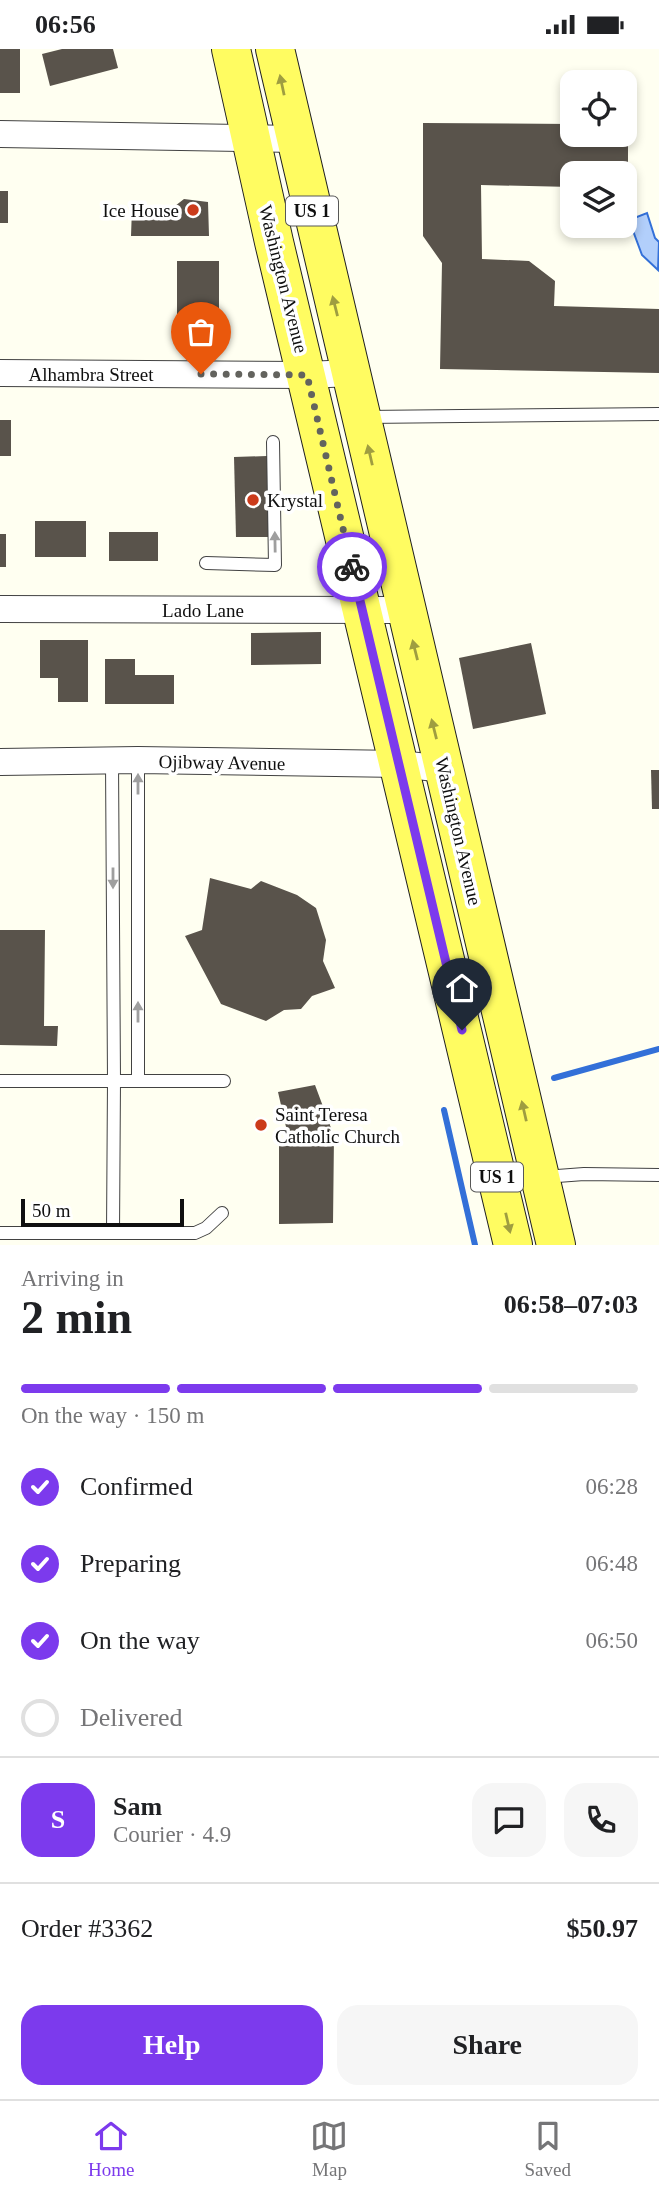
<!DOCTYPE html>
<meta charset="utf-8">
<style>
:root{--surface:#fff;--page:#f6f6f6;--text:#202124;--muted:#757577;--line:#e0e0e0;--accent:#7c3aed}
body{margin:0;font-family:"Times New Roman",serif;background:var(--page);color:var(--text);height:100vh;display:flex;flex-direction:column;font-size:26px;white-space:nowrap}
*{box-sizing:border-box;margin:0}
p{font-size:23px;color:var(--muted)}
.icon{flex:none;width:38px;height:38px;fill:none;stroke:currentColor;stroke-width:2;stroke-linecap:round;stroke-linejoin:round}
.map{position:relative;height:1196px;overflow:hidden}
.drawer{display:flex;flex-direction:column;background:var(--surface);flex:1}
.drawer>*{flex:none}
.buttons{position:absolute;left:560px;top:21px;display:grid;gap:14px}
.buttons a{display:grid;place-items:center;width:77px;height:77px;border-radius:14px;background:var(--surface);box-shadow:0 4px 10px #0003;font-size:35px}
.scale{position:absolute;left:21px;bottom:18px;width:163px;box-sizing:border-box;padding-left:7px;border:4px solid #0f0f0f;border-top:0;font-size:19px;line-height:24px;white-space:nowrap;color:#0f0f0f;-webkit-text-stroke:5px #fff;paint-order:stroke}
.pin{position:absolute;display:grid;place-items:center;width:60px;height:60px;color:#fff;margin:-72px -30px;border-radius:50% 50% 50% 0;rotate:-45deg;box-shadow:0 0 7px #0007}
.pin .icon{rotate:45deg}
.courier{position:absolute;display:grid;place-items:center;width:70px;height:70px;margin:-35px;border:5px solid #7c3aed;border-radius:50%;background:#fff;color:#222;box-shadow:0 2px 9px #0007}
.overview em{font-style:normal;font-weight:800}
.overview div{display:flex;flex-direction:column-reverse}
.overview{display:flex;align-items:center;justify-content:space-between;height:119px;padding:0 21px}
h1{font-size:46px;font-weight:800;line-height:52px}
.bar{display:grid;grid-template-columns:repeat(4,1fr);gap:10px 7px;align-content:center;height:84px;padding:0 21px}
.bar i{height:9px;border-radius:5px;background:var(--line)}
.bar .current{background:var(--accent)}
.bar p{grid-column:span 4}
.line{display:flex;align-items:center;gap:18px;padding:0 21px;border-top:2px solid var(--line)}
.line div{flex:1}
.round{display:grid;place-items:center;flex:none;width:74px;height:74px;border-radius:21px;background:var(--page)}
ol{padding:0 21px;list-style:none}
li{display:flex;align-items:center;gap:21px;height:77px}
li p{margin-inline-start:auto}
li .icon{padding:7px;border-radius:50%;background:var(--accent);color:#fff;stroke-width:4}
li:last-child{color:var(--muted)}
li i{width:38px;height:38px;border:4px solid var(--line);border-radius:50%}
.action{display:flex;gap:14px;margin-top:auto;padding:14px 21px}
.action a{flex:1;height:80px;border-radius:21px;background:var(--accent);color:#fff;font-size:28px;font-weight:800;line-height:80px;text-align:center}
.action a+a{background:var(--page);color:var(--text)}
.status{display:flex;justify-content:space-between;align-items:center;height:49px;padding:0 35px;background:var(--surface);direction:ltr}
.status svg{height:19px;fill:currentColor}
.menu{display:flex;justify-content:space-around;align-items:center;height:98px;border-top:2px solid var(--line);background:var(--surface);font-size:19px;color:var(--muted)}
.menu a{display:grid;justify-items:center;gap:4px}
.menu .current{color:var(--accent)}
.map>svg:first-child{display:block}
.water{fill:#b2cffb;stroke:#3370d8;stroke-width:2}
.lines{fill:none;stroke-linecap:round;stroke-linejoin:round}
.stream{stroke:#3370d8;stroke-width:6}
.building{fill:#59534b}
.lane-casing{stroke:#424242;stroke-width:14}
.street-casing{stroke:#424242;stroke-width:28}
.primary-casing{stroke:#202020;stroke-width:40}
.lane{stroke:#fff;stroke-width:12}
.street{stroke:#fff;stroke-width:26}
.primary{stroke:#fffc61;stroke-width:38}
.oneway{fill:#9f9d40}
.oneway2{fill:#9f9f9f}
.done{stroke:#63635e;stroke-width:7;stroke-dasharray:0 12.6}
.route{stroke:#7c3aed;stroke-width:9}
.poi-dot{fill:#cb3b1b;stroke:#fff;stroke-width:2.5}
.labels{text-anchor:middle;stroke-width:7;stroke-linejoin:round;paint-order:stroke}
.shield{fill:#fff;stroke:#575757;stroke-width:2}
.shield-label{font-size:18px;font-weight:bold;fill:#0f0f0f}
.poi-label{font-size:19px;fill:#0f0f0f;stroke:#fff;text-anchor:start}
.street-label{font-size:19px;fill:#0f0f0f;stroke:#fff}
</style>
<div class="status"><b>06:56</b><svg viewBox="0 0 49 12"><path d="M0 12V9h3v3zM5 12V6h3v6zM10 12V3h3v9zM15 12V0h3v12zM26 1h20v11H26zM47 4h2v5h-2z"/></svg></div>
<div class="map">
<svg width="659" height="1196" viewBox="0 0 659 1196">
<rect width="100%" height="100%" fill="#fffff1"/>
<path class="water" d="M647 164 655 189 659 193 658 221 642 206 629 171Z"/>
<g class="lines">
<g class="stream">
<path d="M554 1029 659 1000"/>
<path d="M444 1061 475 1196"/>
</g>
</g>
<g class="building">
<rect x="0" y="0" width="20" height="44"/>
<path d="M62 0H113L118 19 50 37 42 5Z"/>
<path d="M423 74 572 75V86H625V76H628V138H625V124H572V138L481 136 482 210 529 212 555 232 554 257 659 260V324L440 320 442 214 423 187Z"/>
<rect x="0" y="142" width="8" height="32"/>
<path d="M184 150 208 153 209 187H131L132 159 175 157Z"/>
<rect x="177" y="212" width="42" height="73"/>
<rect x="0" y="371" width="11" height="36"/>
<path d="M267 407 269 488H236L234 408Z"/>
<rect x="35" y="472" width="51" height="36"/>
<rect x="109" y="483" width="49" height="29"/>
<rect x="0" y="485" width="6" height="33"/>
<path d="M321 583V615L251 616V584Z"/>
<path d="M40 591H88V653H58V629H40Z"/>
<path d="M531 594 546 665 473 680 459 609Z"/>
<path d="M105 610H135V626H174V655H105Z"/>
<path d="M651 721H659V760H652Z"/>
<path d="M210 829 251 840 261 832 297 846 316 859 326 891 323 912 335 939 312 947 301 960 284 961 266 972 221 955 185 887 202 881Z"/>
<path d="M0 881H45L44 977H58L57 997 0 996Z"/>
<path d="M315 1036 334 1087 333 1174 279 1175V1091H289L278 1043Z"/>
</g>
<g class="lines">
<defs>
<g id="lane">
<path d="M365 368 659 365"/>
<path d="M206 514 275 516 273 393"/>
<path d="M138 711V1031"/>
<path d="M112 712 114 1031 113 1184"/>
<path d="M0 1032H224"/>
<path d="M544 1128 584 1125 659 1126"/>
<path d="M0 1184H195L206 1179 222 1164"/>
</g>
<g id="street">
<path d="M0 85 294 90"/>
<path d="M0 324 307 326 351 324"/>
<path d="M0 560 406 561"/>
<path d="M0 713 138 711 400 715 444 720"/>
</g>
<g id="primary">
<path d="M231 0 274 193 513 1196"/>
<path d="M275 0 556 1196"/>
</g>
</defs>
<use href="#lane" class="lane-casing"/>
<use href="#street" class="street-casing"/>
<use href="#primary" class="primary-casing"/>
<use href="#lane" class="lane"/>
<use href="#street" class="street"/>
<use href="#primary" class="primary"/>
</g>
<defs><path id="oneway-solid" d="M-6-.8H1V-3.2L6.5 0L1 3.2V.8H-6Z" transform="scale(1.75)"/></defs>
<g class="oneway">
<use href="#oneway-solid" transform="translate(282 36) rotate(-102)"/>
<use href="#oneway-solid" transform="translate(335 257) rotate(-104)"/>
<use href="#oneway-solid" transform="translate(370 406) rotate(-103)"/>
<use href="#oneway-solid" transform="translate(415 601) rotate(-104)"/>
<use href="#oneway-solid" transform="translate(434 680) rotate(-104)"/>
<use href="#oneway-solid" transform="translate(524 1062) rotate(-103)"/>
<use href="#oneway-solid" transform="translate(508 1174) rotate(77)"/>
</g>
<g class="oneway2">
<use href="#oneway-solid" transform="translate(275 493) rotate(-91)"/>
<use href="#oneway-solid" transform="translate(138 735) rotate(-90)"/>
<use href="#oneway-solid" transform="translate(113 829) rotate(90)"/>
<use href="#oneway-solid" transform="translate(138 963) rotate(-90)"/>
</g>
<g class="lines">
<path class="done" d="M201 325 307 326 352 518"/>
<path class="route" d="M352 518 462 981"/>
</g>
<g class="poi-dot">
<circle cx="193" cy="161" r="7"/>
<circle cx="253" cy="451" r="7"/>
<circle cx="261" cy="1076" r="7"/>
</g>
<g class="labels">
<g class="shield">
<rect x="286" y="147.5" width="52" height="29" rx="5"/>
<rect x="471" y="1113.5" width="52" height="29" rx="5"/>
</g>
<g class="shield-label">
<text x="312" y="168">US 1</text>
<text x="497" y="1134">US 1</text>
</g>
<g class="poi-label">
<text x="179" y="168" text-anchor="end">Ice House</text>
<text x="267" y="458">Krystal</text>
<text x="275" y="1072">Saint Teresa<tspan x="275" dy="22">Catholic Church</tspan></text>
</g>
<g class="street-label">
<text transform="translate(284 230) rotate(76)" y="7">Washington Avenue</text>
<text x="91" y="332">Alhambra Street</text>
<text x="203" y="568">Lado Lane</text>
<text transform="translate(222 713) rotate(1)" y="7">Ojibway Avenue</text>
<text transform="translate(459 782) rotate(77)" y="7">Washington Avenue</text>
</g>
</g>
</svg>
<div class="buttons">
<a><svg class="icon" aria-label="locate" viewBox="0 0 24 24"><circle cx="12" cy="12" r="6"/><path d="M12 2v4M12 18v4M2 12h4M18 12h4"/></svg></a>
<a><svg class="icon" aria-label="layers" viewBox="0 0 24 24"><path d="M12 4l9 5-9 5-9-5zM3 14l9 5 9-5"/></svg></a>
</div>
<div class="scale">50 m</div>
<div class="pin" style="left:201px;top:325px;background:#ea580c"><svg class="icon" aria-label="bag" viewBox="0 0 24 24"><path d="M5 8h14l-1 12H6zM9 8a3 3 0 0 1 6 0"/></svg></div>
<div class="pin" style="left:462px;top:981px;background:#1f2937"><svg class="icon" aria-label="home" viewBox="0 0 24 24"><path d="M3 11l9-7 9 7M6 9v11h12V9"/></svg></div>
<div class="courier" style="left:352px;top:518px"><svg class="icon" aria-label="bike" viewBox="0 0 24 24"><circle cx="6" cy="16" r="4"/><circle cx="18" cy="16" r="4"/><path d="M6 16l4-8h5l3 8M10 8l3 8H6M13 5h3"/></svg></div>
</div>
<section class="drawer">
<div class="overview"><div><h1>2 min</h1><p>Arriving in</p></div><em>06:58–07:03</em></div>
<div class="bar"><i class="current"></i><i class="current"></i><i class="current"></i><i></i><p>On the way · 150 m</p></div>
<ol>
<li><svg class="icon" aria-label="check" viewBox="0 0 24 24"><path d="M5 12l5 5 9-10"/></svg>Confirmed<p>06:28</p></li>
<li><svg class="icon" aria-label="check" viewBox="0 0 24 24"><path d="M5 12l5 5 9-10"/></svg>Preparing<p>06:48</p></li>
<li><svg class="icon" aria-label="check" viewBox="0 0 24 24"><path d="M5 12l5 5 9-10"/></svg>On the way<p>06:50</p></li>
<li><i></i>Delivered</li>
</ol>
<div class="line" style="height:126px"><b class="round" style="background:var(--accent);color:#fff">S</b><div><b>Sam</b><p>Courier · 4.9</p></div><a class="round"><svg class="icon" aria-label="chat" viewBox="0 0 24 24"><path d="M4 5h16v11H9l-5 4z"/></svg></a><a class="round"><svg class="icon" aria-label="phone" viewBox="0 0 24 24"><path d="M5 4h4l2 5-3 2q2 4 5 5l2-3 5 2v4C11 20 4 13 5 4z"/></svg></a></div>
<div class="line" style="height:91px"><div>Order #3362</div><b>$50.97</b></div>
<div class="action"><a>Help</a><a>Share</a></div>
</section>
<nav class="menu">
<a class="current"><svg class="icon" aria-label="home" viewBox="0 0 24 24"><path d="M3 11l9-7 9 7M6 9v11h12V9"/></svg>Home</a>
<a><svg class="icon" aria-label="map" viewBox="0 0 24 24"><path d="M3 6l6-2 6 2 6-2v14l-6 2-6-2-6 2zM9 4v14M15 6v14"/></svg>Map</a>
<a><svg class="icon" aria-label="saved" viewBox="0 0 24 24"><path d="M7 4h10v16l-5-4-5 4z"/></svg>Saved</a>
</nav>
